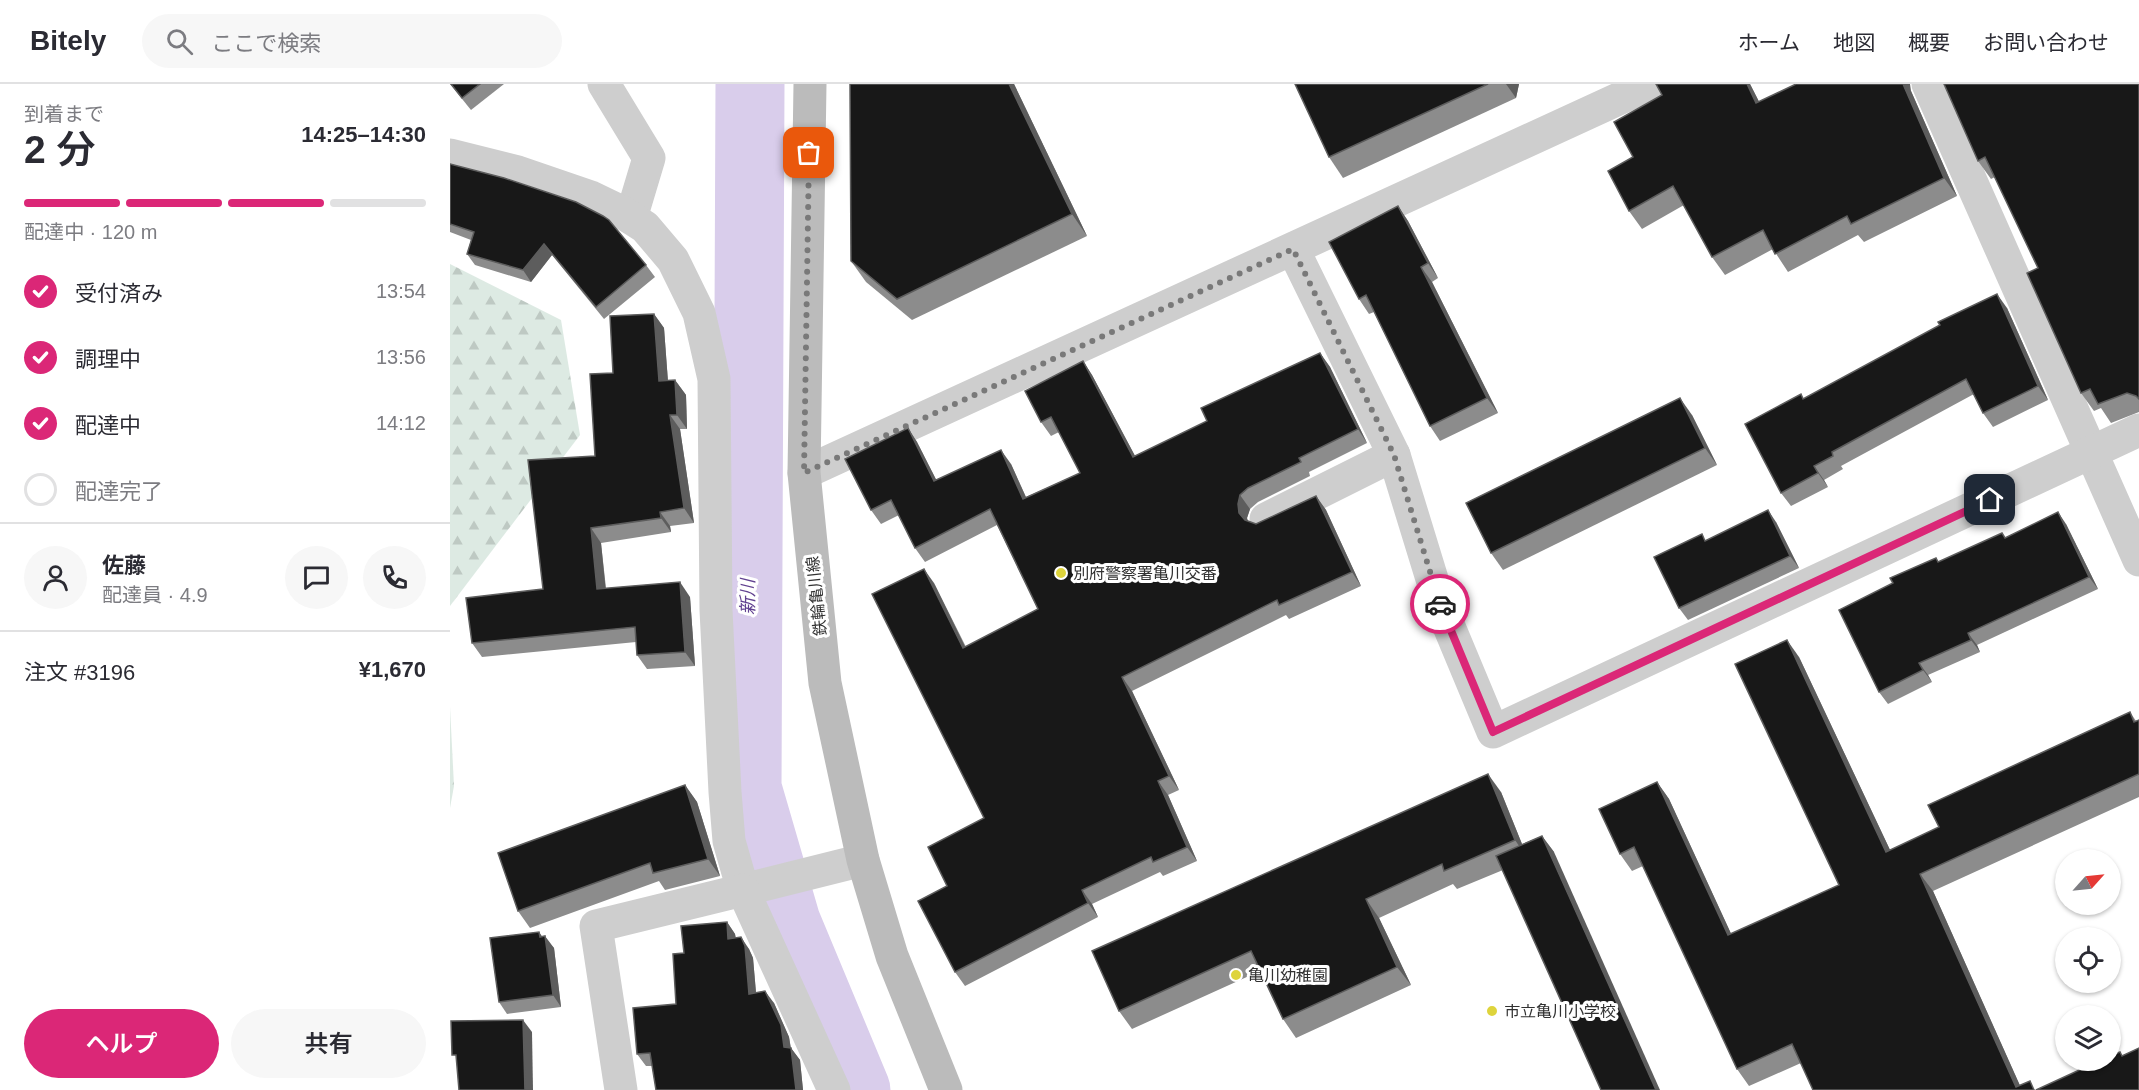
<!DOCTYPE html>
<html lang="ja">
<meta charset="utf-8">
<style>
:root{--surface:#fff;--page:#f7f7f7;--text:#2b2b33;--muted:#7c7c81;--line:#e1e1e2;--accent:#db2777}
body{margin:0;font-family:Arial,"Noto Sans JP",sans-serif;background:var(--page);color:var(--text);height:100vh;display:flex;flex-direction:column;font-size:22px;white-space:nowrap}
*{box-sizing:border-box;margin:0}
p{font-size:20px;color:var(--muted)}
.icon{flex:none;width:33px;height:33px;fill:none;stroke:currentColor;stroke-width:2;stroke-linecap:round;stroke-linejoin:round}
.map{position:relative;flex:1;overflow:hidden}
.drawer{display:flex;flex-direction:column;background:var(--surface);width:450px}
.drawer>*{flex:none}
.needle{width:39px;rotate:63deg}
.tools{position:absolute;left:1605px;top:765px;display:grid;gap:12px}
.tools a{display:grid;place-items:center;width:66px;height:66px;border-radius:50%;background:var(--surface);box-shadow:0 2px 4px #0004;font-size:30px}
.pin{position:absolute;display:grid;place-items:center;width:51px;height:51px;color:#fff;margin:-26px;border-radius:12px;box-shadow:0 3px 9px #0006}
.courier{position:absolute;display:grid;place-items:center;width:60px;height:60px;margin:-30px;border:4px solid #db2777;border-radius:50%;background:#fff;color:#222;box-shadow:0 2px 8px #0007}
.head em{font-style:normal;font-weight:600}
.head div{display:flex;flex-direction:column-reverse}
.head{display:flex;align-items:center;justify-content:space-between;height:102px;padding:0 24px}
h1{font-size:39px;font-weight:600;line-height:45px}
.bar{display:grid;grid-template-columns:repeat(4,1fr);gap:9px 6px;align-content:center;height:72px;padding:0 24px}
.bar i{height:8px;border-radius:4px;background:var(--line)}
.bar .current{background:var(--accent)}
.bar p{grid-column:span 4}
.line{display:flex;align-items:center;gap:15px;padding:0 24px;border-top:2px solid var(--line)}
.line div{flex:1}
.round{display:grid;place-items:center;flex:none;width:63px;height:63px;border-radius:32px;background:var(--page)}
ol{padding:0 24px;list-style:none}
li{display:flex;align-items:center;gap:18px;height:66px}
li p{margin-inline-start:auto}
li .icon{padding:6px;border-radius:50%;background:var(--accent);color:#fff;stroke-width:4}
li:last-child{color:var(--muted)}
li i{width:33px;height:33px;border:3px solid var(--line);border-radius:50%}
.cta{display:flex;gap:12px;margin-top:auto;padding:12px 24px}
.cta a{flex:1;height:69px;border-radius:36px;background:var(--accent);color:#fff;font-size:24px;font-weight:600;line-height:69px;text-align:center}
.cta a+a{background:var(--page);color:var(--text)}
header{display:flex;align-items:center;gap:36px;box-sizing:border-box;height:84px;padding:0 30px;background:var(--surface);border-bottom:2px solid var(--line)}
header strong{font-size:28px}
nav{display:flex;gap:33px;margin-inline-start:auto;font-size:21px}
.search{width:420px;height:54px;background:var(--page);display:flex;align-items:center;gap:15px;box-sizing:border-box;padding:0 21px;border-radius:33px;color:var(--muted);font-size:22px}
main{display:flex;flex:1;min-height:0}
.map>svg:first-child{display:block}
.forest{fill:url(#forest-firs)}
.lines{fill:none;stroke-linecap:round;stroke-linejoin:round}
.river{stroke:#d9cdeb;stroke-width:69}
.minor{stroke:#cecece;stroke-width:33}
.tertiary{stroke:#cecece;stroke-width:33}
.secondary{stroke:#bbb;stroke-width:33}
.wall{fill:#8c8c8c}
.shaded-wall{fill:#5d5d5d}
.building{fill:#181818;stroke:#5d5d5d;stroke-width:1.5}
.done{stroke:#797979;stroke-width:6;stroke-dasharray:0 10.8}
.route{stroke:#db2777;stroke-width:8}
.poi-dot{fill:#ded43c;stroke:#fff;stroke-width:2}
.labels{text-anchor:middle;stroke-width:6;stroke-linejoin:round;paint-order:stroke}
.poi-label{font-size:16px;fill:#313131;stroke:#fff;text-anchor:start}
.street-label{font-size:16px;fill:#313131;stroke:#fff}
.water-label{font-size:18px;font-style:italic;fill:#614190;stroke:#fff}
</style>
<header>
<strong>Bitely</strong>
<div class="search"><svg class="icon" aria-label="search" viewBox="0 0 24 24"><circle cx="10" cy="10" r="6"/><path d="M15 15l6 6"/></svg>ここで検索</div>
<nav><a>ホーム</a><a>地図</a><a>概要</a><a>お問い合わせ</a></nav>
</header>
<main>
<section class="drawer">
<div class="head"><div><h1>2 分</h1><p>到着まで</p></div><em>14:25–14:30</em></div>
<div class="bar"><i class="current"></i><i class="current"></i><i class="current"></i><i></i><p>配達中 · 120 m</p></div>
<ol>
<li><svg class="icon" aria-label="check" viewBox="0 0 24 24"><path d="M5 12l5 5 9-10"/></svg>受付済み<p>13:54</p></li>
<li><svg class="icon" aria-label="check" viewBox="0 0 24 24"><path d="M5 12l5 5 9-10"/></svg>調理中<p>13:56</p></li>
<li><svg class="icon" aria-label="check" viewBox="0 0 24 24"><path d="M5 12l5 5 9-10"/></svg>配達中<p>14:12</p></li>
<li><i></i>配達完了</li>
</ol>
<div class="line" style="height:108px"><a class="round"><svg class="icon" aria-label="person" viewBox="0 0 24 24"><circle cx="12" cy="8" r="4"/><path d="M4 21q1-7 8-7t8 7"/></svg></a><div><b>佐藤</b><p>配達員 · 4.9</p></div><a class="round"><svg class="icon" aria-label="chat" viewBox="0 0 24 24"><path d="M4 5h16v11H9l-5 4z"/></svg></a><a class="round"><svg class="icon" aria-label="phone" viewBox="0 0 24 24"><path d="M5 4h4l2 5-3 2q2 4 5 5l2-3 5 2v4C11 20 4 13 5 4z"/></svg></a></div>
<div class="line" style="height:78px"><div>注文 #3196</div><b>¥1,670</b></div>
<div class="cta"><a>ヘルプ</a><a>共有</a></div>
</section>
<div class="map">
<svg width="1689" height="1006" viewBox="0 0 1689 1006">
<defs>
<pattern id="forest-firs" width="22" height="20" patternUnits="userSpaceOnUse" patternTransform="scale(1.5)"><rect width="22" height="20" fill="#ddeae3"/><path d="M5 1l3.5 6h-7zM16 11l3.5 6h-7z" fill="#bec9c3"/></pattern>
</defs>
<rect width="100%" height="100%" fill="#fff"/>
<g class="forest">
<path d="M0 180 111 236 130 351 0 522Z"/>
<path d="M0 623 4 702 0 724Z"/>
</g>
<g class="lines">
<path class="river" d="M300 0 297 704 336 838 406 1006"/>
<g class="minor">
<path d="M154 0 199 74 181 134"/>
<path d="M1478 0 1689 476"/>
<path d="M0 71 68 88 141 113 170 127 195 143 223 176 249 229 264 295 266 526 275 708 279 757 293 806 413 776"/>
<path d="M944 371 990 521 1043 648 1689 346"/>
<path d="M816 435 944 371 843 165"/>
<path d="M171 1006 146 842 293 806 384 1006"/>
</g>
<path class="tertiary" d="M354 389 1201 0"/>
<path class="secondary" d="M360 0 354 389 375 599 413 776 442 872 496 1006"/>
</g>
<g class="wall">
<path d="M0 0H54L21 26Z"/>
<path d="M400 0H564L637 152 462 236 416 198 401 177Z"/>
<path d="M845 0H1069L1066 14 893 94 879 73Z"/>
<path d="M1206 0H1300L1309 18 1461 7 1507 112 1414 158 1408 151 1338 188 1323 165 1275 191 1262 173 1234 121 1192 145 1179 127 1183 73 1212 11Z"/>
<path d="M1689 0V328L1661 339 1651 324 1644 327 1631 309 1588 184 1545 93 1541 95 1528 77Z"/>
<path d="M0 80 196 181 205 193 154 235 102 171 81 198 25 181 17 170 21 156 0 148Z"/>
<path d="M948 122 958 137 988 194 982 198 1048 329 990 357 980 342 924 228 919 230 909 215Z"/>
<path d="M1557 224 1598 316 1543 343 1533 329 1524 310 1391 382 1393 385 1374 396 1378 403 1341 422 1331 409 1351 310 1354 315Z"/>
<path d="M204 230 214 244 218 297 225 296 236 311 237 345H230L244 439 220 442 221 448 151 459 156 504 240 513 245 582 197 585 187 571 186 558 32 573 22 559 93 505 145 372 163 289Z"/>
<path d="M870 269 880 283 917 359 859 388 860 392 808 418 800 425 797 434 798 437 806 440 866 412 876 426 911 502 839 535 836 531 682 607 729 706 718 711 747 777 713 792 710 788 642 820 648 833 515 902 505 888 497 802 534 734 484 499 516 563 588 525 547 441 475 478 465 464 449 431 431 440 421 426 458 344 467 358 486 396 561 380 576 413 630 389 609 348 601 352 591 338 633 277 642 291 685 372 757 337Z"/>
<path d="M1242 331 1267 381 1053 486 1041 469Z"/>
<path d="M1326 438 1349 484 1238 536 1229 524 1256 456Z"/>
<path d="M1616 440 1648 505 1527 561 1530 568 1478 591 1482 598 1438 620 1429 608 1443 499 1486 474 1489 478 1556 454Z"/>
<path d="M1349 573 1440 766 1489 743 1680 628 1686 637 1689 636V713L1483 807 1570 1002 1586 1006H1689H1363L1351 979 1299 1002 1287 985 1193 782 1182 787 1170 770 1207 698 1219 715 1281 850 1389 801Z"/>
<path d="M235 701 247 718 270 792 215 806 209 797 80 844 68 827Z"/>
<path d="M1051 708 1072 760 1092 752 1104 768 1053 786 1007 805 1003 800 929 834 961 901 846 954 833 935 810 887 682 945 669 927Z"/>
<path d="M277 838 285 850 286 854 299 865 303 874 306 908 324 919 339 953 341 964 350 976 353 1006H206L202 982H196L187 970 226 920 234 869Z"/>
<path d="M92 853 104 864 111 923 57 930 49 918Z"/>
</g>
<g class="shaded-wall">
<path d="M559 0H564L637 152 622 130Z"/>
<path d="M1056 0H1069L1066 14Z"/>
<path d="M1297 0H1300L1319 37 1306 19Z"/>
<path d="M1453 0H1460L1461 7 1507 112 1494 94Z"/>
<path d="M948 122 958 137 988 194 978 179Z"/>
<path d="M94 160 102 171 81 198 73 186Z"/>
<path d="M971 183 982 198 1048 329 1037 314Z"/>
<path d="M1547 210 1557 224 1598 316 1588 302Z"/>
<path d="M204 230 214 244 219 312 209 297Z"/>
<path d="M870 269 880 283 917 359 908 345Z"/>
<path d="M633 277 642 291 693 387 683 373Z"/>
<path d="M225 296 236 311 237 345 227 331Z"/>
<path d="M1230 314 1242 331 1267 381 1255 364Z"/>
<path d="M220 331 230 345 244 439 234 424Z"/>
<path d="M458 344 467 358 494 411 484 397Z"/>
<path d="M551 366 561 380 583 429 573 415Z"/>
<path d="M1364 382 1374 396 1378 403 1368 389Z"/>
<path d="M790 411 800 425 797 434 799 443 789 429 788 420Z"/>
<path d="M866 412 876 426 911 502 902 488Z"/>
<path d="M1318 426 1326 438 1349 484 1340 472Z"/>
<path d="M210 428 220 442 221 448 211 434Z"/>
<path d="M1608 428 1616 440 1648 505 1639 493Z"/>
<path d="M141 444 151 459 157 519 147 505Z"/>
<path d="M474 485 484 499 523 579 513 564Z"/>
<path d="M230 498 240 513 245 582 235 568Z"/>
<path d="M1518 549 1527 561 1530 568 1521 556Z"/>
<path d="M1337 556 1349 573 1449 785 1436 768Z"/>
<path d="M1469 579 1478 591 1482 598 1473 586Z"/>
<path d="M672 593 682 607 729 706 719 692Z"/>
<path d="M1038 690 1051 708 1078 775 1065 756Z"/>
<path d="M708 697 718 711 747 777 737 763Z"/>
<path d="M1207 698 1219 715 1290 869 1278 851Z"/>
<path d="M235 701 247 718 270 792 258 775Z"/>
<path d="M1092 752 1104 768 1210 1006H1206Z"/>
<path d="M1470 790 1483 807 1572 1006 1566 1003Z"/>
<path d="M632 806 642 820 648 833 638 819Z"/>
<path d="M916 815 929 834 961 901 947 883Z"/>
<path d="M277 838 285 850 287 866 278 855Z"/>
<path d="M89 848 96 858 95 852 104 864 111 923 103 911Z"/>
<path d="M291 853 299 865 303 874 307 921 299 910Z"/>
<path d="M315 907 324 919 339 953 342 973 341 964 350 976 353 1006H346L334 963Z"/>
<path d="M73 936 82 948 83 1006H75Z"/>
</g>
<g class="building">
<path d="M1 0H30L12 14Z"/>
<path d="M400 0H559L622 130 447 215 401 177Z"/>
<path d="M845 0H1038L879 73Z"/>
<path d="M1206 0H1297L1306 19 1346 0H1453L1494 94 1401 140 1397 132 1325 170 1313 146 1262 173 1223 102 1179 127 1158 87 1183 73 1164 38 1212 11Z"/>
<path d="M1494 0H1689V315L1686 312 1677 309 1648 320 1640 305 1631 309 1577 189 1588 184 1535 73 1528 77Z"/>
<path d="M0 80 54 94 126 118 153 132 159 136 196 181 146 223 94 160 73 186 17 170 24 148 0 140Z"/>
<path d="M948 122 978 179 971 183 1037 314 980 342 916 211 909 215 879 158Z"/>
<path d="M1547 210 1588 302 1533 329 1516 295 1382 368 1383 372 1364 382 1368 389 1331 409 1295 340 1351 310 1353 315 1490 241 1488 238Z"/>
<path d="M204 230 209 297 225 296 227 331H220L234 424 210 428 211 434 141 444 147 505 230 498 235 568 187 571 185 543 22 559 16 514 93 505 78 376 145 372 140 290 163 289 160 232Z"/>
<path d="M870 269 908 345 849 374 851 378 798 404 790 411 788 420 789 429 795 436 806 440 866 412 902 488 829 521 827 516 672 593 719 692 708 697 737 763 703 778 701 773 632 806 638 819 505 888 468 817 497 802 478 763 534 734 422 510 474 485 513 564 588 525 540 425 465 464 441 416 421 426 395 375 458 344 484 397 551 366 573 415 630 389 601 333 591 338 575 307 633 277 683 373 757 337 751 324Z"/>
<path d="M1230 314 1255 364 1041 469 1016 419Z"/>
<path d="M1318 426 1340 472 1229 524 1204 473 1252 450 1255 457Z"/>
<path d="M1608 428 1639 493 1518 549 1521 556 1469 579 1473 586 1429 608 1389 526 1443 499 1440 494 1486 474 1488 478 1552 449 1555 454Z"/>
<path d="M1337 556 1436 768 1489 743 1478 721 1680 628 1684 638 1689 636V690L1470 790 1566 1003 1580 997 1584 1006H1363L1342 960 1287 985 1184 763 1170 770 1149 725 1207 698 1278 851 1389 801 1285 580Z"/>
<path d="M1038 690 1065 756 994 787 992 780 916 815 947 883 833 935 801 867 669 927 642 867Z"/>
<path d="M235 701 258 775 203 789 200 779 68 827 48 769Z"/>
<path d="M1092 752 1206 1006H1151L1046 772Z"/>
<path d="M277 838 278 855 291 853 295 862 299 910 315 907 331 941 334 963 341 964 346 1006H206L200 969 187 970 183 924 226 920 223 870 234 869 231 842Z"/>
<path d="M89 848 90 853 95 852 103 911 49 918 40 854Z"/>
<path d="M73 936 75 1006H9L6 971H2L1 937Z"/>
<path d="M1689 964V1006H1586L1651 976H1660V972L1670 968 1672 972Z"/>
</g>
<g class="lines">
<path class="done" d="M359 69 354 389 843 165 944 371 990 520"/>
<path class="route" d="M990 520 1043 648 1540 416"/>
</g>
<g class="poi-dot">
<circle cx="611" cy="489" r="6"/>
<circle cx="786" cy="891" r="6"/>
<circle cx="1042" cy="927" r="6"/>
</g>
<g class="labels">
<g class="poi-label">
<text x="623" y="495">別府警察署亀川交番</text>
<text x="798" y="897">亀川幼稚園</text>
<text x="1054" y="933">市立亀川小学校</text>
</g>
<g class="street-label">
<text transform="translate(366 512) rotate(-96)" y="6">鉄輪亀川線</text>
</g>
<g class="water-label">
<text transform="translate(298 513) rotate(-90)" y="6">新川</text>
</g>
</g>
</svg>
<div class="tools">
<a><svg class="needle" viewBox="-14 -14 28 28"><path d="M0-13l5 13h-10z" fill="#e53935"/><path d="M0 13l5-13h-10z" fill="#7c7c81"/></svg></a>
<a><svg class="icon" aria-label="locate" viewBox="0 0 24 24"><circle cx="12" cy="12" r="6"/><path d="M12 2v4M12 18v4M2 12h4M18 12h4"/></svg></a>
<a><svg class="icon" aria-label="layers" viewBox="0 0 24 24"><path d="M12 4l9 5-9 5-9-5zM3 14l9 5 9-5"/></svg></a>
</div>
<div class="pin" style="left:359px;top:69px;background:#ea580c"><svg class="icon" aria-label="bag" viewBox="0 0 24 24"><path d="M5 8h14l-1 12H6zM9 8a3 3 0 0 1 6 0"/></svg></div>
<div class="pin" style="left:1540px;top:416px;background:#1f2937"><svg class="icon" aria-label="home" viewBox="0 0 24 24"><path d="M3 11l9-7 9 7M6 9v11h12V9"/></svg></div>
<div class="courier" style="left:990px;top:520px"><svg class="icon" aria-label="car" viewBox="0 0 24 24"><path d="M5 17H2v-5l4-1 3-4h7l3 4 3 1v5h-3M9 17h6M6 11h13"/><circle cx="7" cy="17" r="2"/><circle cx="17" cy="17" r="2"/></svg></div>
</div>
</main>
